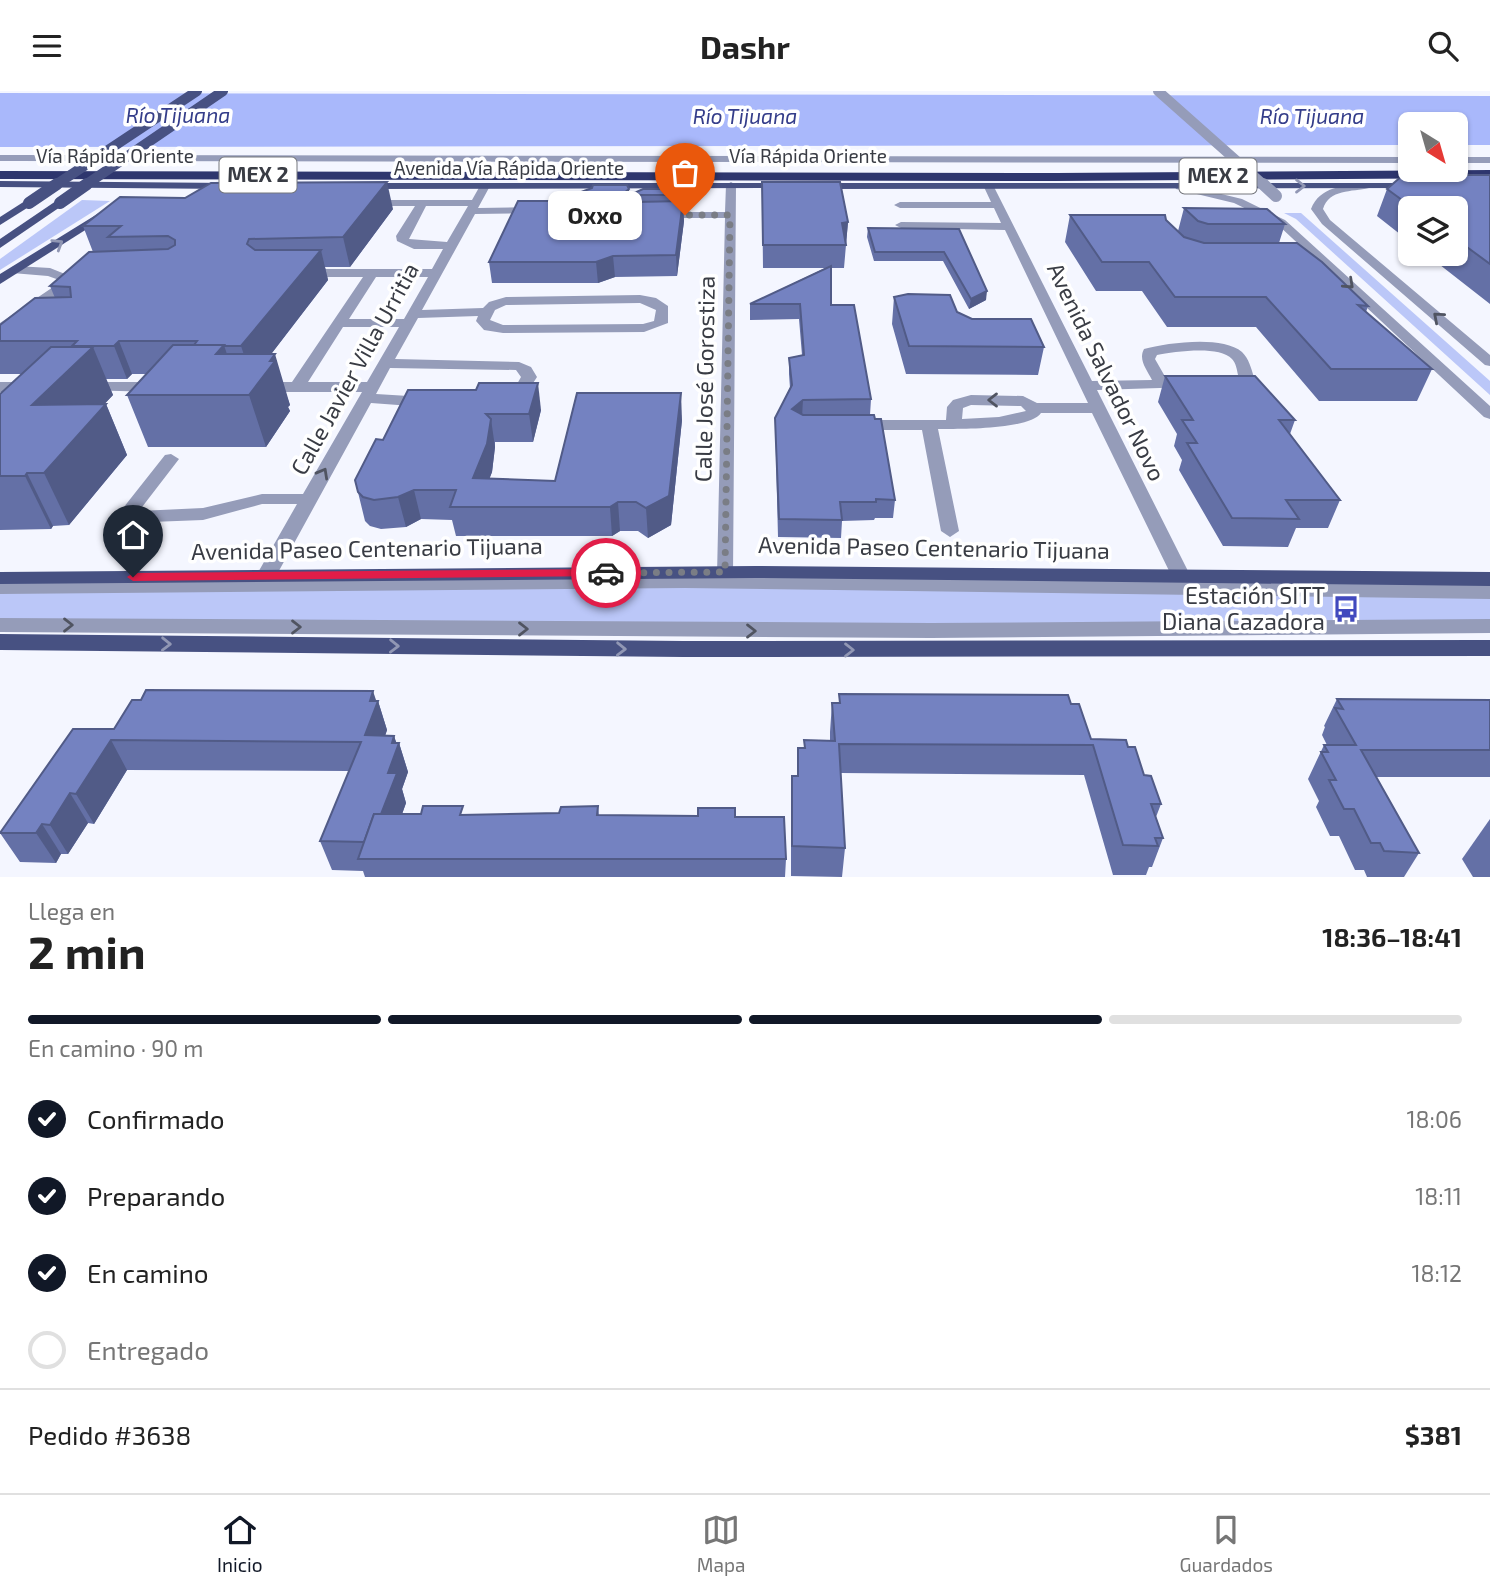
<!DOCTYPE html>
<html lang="es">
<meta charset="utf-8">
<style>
:root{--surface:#fff;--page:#f2f2f2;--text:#222;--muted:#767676;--line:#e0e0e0;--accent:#111827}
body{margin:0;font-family:"Exo 2",sans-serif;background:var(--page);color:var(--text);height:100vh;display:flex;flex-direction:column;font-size:26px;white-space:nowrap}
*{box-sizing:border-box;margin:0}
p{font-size:23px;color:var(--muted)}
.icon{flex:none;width:38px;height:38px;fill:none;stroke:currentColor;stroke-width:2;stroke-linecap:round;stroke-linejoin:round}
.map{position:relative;height:786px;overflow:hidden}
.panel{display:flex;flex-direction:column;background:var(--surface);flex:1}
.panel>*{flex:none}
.needle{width:46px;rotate:143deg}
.buttons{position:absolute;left:1398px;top:21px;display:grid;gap:14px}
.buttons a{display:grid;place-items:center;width:70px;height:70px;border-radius:10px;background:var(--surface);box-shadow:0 2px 5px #0004;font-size:35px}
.pin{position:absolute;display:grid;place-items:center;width:60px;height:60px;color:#fff;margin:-72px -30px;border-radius:50% 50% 50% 0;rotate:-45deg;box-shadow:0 0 7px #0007}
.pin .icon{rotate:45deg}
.courier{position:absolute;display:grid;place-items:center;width:70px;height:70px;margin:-35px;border:5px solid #e11d48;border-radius:50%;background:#fff;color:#222;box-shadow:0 2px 9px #0007}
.bubble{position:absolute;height:49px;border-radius:10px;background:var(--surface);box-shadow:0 2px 5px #0004;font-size:23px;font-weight:700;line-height:49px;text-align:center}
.summary em{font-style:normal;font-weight:700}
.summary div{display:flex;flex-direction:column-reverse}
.summary{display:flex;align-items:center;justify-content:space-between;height:119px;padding:0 28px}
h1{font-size:46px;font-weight:700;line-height:52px}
.bar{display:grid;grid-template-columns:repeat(4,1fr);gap:10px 7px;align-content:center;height:84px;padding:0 28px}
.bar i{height:9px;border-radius:5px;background:var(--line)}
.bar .current{background:var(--accent)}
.bar p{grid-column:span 4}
.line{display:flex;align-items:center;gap:18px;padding:0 28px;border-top:2px solid var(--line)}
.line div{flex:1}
ol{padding:0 28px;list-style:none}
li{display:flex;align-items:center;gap:21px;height:77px}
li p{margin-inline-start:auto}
li .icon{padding:7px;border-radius:50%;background:var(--accent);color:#fff;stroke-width:4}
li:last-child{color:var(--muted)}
li i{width:38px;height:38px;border:4px solid var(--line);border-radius:50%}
header{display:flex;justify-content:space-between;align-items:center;height:91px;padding:0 28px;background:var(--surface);font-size:32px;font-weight:700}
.menu{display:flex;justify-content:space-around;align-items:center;height:98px;border-top:2px solid var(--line);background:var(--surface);font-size:19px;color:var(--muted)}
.menu a{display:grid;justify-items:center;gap:4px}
.menu .current{color:var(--accent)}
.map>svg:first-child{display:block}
.green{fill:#bbc7f8}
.water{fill:#a9b8fb}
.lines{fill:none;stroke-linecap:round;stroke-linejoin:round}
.minor{fill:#959cb9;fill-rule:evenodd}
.major{fill:#475182;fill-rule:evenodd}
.highway{fill:#2e366e;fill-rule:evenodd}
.minor-bridge-far1{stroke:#959cb9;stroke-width:10}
.minor-bridge{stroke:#959cb9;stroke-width:12}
.major-bridge-far1{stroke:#475182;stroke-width:10}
.major-bridge{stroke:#475182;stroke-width:12}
.wall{fill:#6470a6}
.shaded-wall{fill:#515b87}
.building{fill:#7482c1;stroke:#515b87;stroke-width:2}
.oneway{stroke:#9197b4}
.oneway2{stroke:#505461}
.route{fill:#e11d48}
.done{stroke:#7a7d85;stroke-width:7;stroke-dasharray:0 12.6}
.labels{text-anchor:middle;stroke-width:7;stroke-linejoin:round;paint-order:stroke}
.far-street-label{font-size:19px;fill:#393c44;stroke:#fff}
.far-water-label{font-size:21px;font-style:italic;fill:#343d8a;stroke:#fff}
.shield{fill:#fff;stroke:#74767c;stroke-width:2}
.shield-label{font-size:21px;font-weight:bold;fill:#393c44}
.street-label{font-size:23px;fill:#393c44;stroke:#fff}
.poi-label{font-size:23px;fill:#393c44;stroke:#fff;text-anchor:end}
</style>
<header><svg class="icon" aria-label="menu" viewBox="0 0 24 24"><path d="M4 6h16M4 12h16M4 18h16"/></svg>Dashr<svg class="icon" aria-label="search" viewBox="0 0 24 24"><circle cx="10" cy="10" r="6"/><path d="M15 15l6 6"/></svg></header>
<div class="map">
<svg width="1490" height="786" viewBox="0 0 1490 786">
<rect width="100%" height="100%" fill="#f4f6ff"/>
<g class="green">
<path d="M82 109 110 110 0 179V168Z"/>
<path d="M1284 122H1301L1490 290V304L1296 128Z"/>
<path d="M671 492 1490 507V539L0 534V502Z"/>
</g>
<path class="water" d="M0 2 1490 5V54H1456V33H1410V54L0 56Z"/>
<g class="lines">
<g class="minor">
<path d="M0 64 1410 66V72L0 70Z"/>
<rect x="1456" y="66" width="34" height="6"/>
<path d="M731 91 736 94 733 484 1174 490 1092 322H1041C1029 339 959 338 938 338L959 440 950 446 941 440 922 339H858L850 334 858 329H946L947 316 953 309 971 304 1023 305 1037 312H1088L1005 139 901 137 895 134 901 131 1001 132 994 117H900L894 114 900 111H991L984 96 989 93 994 96 1092 290 1152 289C1147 279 1138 269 1144 258 1167 252 1222 244 1242 261 1249 268 1251 277 1254 286L1251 289 1224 297 1216 292 1219 289 1238 284C1237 279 1236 272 1232 268 1219 254 1174 261 1157 264L1155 268 1167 289 1191 290 1194 293 1191 296 1097 299 1191 486 1188 490 1490 494V508L685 497 0 503V489L258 487 256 485 297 413H262L203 429 125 432 116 426 165 364 171 363 179 368 139 420 203 417 262 403H303L362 301H262L254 296 262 291H292L363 186H302L296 182 302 178H432L443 158H414L397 150 396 145 415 115H370L364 112 370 109H472L481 93 485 92 490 95 478 117 537 116 543 119 537 122 475 123 422 219 483 217 489 211 506 206 640 204 656 207 668 215V232L644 241 503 242 484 239 476 230 478 225 418 227 395 268 519 271 531 276 537 286 522 309 508 312 500 307 512 302 521 286 516 279 390 277 376 303 425 306 433 311 425 316 371 312 275 487 717 484 725 127H659L653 124 659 121H725L726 94ZM426 115H468L447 151 409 148ZM376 186H428L404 228H349ZM640 212 656 219 654 230 643 233 503 234 490 229 495 219 506 214ZM343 236H399L367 291H308ZM971 314 1021 315 1026 320 999 326 962 328 963 317Z"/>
<path d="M1365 92 1369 93V97C1352 101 1329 98 1323 118L1330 129 1490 264V275L1485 274 1322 133 1311 118C1320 95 1344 95 1365 92Z"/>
<path d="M1180 93 1242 108 1285 129 1490 315V328L1484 326 1277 133 1234 112 1176 98 1175 96Z"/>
<path d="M16 175 50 177 80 189 0 243V232L62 190 48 185 12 182V176Z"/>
<path d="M0 291H31L39 296 31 301H0Z"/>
<path d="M87 291H157L165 296 157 301 82 299 79 296 82 293Z"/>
<path d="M0 527 931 532 1490 528V542L931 547 0 541Z"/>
</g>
<g class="major">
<path d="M0 90 230 92 235 95 230 98 0 96Z"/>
<path d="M783 92 787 93V97L367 98 362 95 367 92Z"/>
<path d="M1413 92 1417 93V97L818 98 813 95 818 92Z"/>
<path d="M25 110 35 112 0 134V126Z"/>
<path d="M56 110 66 112 0 157V148Z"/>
<path d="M99 122 109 124 0 193V183Z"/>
<path d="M755 475 1490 481V495L755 487 0 493V481Z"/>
<path d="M0 543 683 550 1490 549V565L683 566 0 559Z"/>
</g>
<path class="highway" d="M1490 79V87L1055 90 0 88V80L1055 82Z"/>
<path class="minor-bridge-far1" d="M1158 0 1265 95"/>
<path class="minor-bridge" d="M1263 93 1276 105"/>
<g class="major-bridge-far1">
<path d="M54 95 197 0"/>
<path d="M84 95 223 0"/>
</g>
<g class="major-bridge">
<path d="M29 112 57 93"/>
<path d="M60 112 87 93"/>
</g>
</g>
<g class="wall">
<path d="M1490 84V213L1426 163H1456V117H1410V151L1377 125 1387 98Z"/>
<path d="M762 91 848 131 844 177H831V214L871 308 870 324 895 409 893 427H875L874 429 842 430 841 447 778 446 775 327 790 297 789 283V267L802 264 799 228 750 229V213L825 177H763Z"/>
<path d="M686 98V112L685 119H683L684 130 677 185 615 186 598 192H492L489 171 570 110 630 107 634 110V102Z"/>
<path d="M1184 117 1285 133 1279 152 1368 215 1366 221 1432 278 1417 310H1319L1256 236H1167L1142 200H1096L1065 151 1070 124 1166 129 1178 140Z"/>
<path d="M393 118 350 176H325L328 189 271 263 290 314 288 316 290 320 266 356H148L127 304 147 283H132L127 288H106L113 304 104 313H106L127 364 69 434 53 435 51 438 0 439V303L21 283H0V250L55 207 50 195 93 161 83 135Z"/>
<path d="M868 137 959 138 986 209 969 218 943 170H874L867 146Z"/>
<path d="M894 206 957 221 972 228 1044 256 1038 284 906 283 892 233Z"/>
<path d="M1165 285 1295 329 1290 343 1340 409 1328 437H1296L1288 456 1223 455 1179 379 1182 369 1174 355 1177 343 1158 311Z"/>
<path d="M408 299 541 319 533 351H495V356L492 381 489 388 555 390 682 329 671 434 648 447 638 440H620L612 445H456L452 429 421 428 406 436 381 438 370 435 365 430 355 389 383 349Z"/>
<path d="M839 603 1071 613 1091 648 1128 656 1161 713 1156 726 1163 747 1152 776H1149L1146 784H1113L1084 684 840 682 845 757 842 786 791 785V714L792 685H797L798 657H804V649L830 650V641L832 612H839Z"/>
<path d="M1337 608 1490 609V686H1376L1419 762 1404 786H1367L1364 779H1355L1339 745H1330L1316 716 1319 710 1308 688 1324 654H1327L1322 644 1325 636 1324 635Z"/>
<path d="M378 610 387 639 385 645H394L396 652H399L408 681 402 698 406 712 402 723 465 724 559 722 598 715 599 725 735 726 786 768 785 786H365L363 780 332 779 320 750 349 680 127 679 94 733 88 732 68 763H61L56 772 20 771 0 742 114 638Z"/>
<path d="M1490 728V786H1473L1462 768Z"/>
</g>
<g class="shaded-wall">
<path d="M387 91 393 118 350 176 343 146Z"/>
<path d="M629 98 630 117 623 103Z"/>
<path d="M683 110 684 130 677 185 676 164Z"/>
<path d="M848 131 846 153 840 155 842 132Z"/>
<path d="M321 159 328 189 252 288 241 255Z"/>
<path d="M613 165 615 186 598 192 596 171Z"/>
<path d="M987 200 986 209 969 218 971 208Z"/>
<path d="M119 250 132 283 127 288 114 255Z"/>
<path d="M224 254 240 304 216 263Z"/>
<path d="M93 256 113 304 56 365 32 314Z"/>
<path d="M275 263 290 314 288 316 290 320 266 356 249 304Z"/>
<path d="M538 292 541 319 533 351 529 323Z"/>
<path d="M681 302 682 329 671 434 648 447 646 417Z"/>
<path d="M803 309 802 326 792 318Z"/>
<path d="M106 313 127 364 69 434 44 382Z"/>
<path d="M491 328 495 356 492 381 479 416 473 387Z"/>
<path d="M27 382 53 435 51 438 25 385Z"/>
<path d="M414 399 421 428 406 436 398 406Z"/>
<path d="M618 411 620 440 612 445 610 416Z"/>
<path d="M373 600 377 612 378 610 387 639 375 674 365 644 370 610Z"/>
<path d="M394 645 398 656 399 652 408 681 402 698 406 712 386 768 371 751 388 682 392 652Z"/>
<path d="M111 649 127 679 94 733 76 703Z"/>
<path d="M70 702 88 732 68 763 50 734Z"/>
<path d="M42 733 61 763 56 772 36 742Z"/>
</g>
<g class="building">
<path d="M1403 84H1490V173L1456 148V117H1413L1387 98Z"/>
<path d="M387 91 343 146 249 148 247 153 255 159H321L241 255H224V254H194L197 250H119L114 255H72L77 250H0V234L35 207 71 206 70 196 50 195 89 161 168 158 175 154V149L168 145 108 146 121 135H83L120 106 185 107 211 92Z"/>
<path d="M762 91H840L848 131 842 132 846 154H763Z"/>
<path d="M593 94H627L629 98 623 103 636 111 683 110 676 164 613 165 596 171H489L518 110H570L573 104 592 97Z"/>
<path d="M643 98H686L685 104H640L634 102Z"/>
<path d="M1184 117 1267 118 1285 133H1208L1198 130Z"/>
<path d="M1070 124H1165L1166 129 1184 146 1204 152H1297L1322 171 1368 215 1358 214 1432 278H1331L1266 206H1175L1149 171H1102Z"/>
<path d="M868 137 959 138 987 200 971 208 944 161H875Z"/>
<path d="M831 175V214H854L871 308 803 309 792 318 803 324H874L875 328H881L895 409 876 408V411H840L842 429 779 428 775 327 792 294 789 267 804 264 800 213H750Z"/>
<path d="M908 203 950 204 957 221 972 228H1031L1044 256 909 255 894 206Z"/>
<path d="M173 254H224L216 263H275L270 270H275L249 304H127Z"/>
<path d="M51 256H93L32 314 106 313 44 382H27L25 385H0V303Z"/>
<path d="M1165 285H1255L1295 329H1279L1340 409H1286L1299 428 1232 427 1187 352H1197L1182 329H1193Z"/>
<path d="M479 292H538L529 323H486L491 328 487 353 473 387 555 390 577 302H681L669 405 646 417 636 411H618L610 416H450L456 399H414L398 406 374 409 363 406 358 401 355 389 376 348 383 349 408 299H476Z"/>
<path d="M146 599 373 600 370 610H378L365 644 394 645 392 652H399L388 682H397L381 723H374L364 751 320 750 361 651 111 649 76 703 70 702 50 734 42 733 36 742H0L73 638H114L132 609H141Z"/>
<path d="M839 603 1068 604 1071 613H1079L1091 648 1126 649 1128 656H1135L1144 684 1151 685 1161 713H1151L1163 747H1155L1158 755 1123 754 1093 654 839 653 845 757 792 755V685H798V657H805L804 649 835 650 832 612H840Z"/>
<path d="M1337 608 1490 609V659H1361L1419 762 1384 760 1380 752H1371L1354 718H1344L1329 689H1336L1321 661H1328L1324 654H1356L1335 617 1343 618Z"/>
<path d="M423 715H463L460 724 559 722 561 716 598 715 597 724 698 725V717H735V726H784L786 768H358L374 723H421Z"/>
</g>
<defs><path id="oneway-chevron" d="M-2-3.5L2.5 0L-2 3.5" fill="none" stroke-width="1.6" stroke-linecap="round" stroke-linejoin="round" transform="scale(1.75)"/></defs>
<g class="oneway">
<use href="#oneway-chevron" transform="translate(1300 95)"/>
<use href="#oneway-chevron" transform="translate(58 153) rotate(-32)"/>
<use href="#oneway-chevron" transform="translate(166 553) rotate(1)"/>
<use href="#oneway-chevron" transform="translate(394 555) rotate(1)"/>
<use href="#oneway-chevron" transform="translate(621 558) rotate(1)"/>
<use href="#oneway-chevron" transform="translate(849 559)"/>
</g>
<g class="oneway2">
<use href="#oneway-chevron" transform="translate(1349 193) rotate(43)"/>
<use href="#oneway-chevron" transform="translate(1438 226) rotate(-139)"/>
<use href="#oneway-chevron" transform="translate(993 309) rotate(-180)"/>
<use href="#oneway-chevron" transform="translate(323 382) rotate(-61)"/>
<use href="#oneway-chevron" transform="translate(68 534)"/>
<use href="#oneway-chevron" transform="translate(296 536)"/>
<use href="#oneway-chevron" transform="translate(523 538)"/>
<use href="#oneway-chevron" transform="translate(751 540)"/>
</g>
<path class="route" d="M606 478 611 479V485L133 490 127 486 133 482Z"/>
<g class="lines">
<path class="done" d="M606 482 725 481 730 124H685"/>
</g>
<defs>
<symbol id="bus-bare" viewBox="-9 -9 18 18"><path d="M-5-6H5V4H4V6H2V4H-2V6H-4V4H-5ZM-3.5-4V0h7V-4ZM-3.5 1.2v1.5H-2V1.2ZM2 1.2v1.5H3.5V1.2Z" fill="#4149be" stroke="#fff" stroke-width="2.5" paint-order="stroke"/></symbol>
</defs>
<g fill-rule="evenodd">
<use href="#bus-bare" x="1327" y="499" width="38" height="38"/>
</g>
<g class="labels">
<g class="far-street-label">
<text x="115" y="72">Vía Rápida Oriente</text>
<text x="808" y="72">Vía Rápida Oriente</text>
<text x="509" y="84">Avenida Vía Rápida Oriente</text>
</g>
<g class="far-water-label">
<text x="178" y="32">Río Tijuana</text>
<text x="745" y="33">Río Tijuana</text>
<text x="1312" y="33">Río Tijuana</text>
</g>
<g class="shield">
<rect x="219.5" y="66.5" width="77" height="35" rx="5"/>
<rect x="1179.5" y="67.5" width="77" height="35" rx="5"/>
</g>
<g class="shield-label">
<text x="258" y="91">MEX 2</text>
<text x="1218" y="92">MEX 2</text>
</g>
<g class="street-label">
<text transform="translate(355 278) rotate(-61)" y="8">Calle Javier Villa Urritia</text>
<text transform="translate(1106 281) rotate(64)" y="8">Avenida Salvador Novo</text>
<text transform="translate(705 288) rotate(-89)" y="8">Calle José Gorostiza</text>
<text transform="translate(934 457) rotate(1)" y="8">Avenida Paseo Centenario Tijuana</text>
<text transform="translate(367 458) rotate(-1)" y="8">Avenida Paseo Centenario Tijuana</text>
</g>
<g class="poi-label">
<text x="1325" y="513">Estación SITT<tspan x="1325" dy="26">Diana Cazadora</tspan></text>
</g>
</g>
</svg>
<div class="buttons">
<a><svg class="needle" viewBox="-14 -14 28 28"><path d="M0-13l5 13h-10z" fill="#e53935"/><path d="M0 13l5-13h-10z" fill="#767676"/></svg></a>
<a><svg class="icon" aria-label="layers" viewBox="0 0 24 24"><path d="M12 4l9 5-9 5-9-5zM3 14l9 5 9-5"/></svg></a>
</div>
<div class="pin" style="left:685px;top:124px;background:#ea580c"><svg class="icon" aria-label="bag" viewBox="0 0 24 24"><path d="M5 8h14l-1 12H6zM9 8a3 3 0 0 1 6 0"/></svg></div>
<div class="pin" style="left:133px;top:486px;background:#1f2937"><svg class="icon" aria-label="home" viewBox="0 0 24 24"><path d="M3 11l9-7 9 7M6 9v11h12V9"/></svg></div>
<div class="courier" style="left:606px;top:482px"><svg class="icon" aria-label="car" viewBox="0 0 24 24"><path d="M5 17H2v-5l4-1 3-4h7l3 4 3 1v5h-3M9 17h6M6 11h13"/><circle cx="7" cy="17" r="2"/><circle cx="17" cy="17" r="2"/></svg></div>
<div class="bubble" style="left:548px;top:100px;width:94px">Oxxo</div>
</div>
<section class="panel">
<div class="summary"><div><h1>2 min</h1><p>Llega en</p></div><em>18:36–18:41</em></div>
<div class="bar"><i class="current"></i><i class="current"></i><i class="current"></i><i></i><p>En camino · 90 m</p></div>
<ol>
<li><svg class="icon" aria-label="check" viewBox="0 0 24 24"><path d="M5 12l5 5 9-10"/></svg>Confirmado<p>18:06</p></li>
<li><svg class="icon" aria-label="check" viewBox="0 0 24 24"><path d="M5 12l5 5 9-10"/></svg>Preparando<p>18:11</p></li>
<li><svg class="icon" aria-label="check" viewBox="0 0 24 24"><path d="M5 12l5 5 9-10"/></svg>En camino<p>18:12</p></li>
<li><i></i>Entregado</li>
</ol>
<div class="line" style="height:91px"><div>Pedido #3638</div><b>$381</b></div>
</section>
<nav class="menu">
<a class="current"><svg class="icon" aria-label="home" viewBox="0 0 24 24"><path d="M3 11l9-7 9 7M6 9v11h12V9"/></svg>Inicio</a>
<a><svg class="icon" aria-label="map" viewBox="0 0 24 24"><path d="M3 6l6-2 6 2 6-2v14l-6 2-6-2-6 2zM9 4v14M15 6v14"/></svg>Mapa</a>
<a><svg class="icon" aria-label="saved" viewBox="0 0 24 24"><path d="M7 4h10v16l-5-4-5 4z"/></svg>Guardados</a>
</nav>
